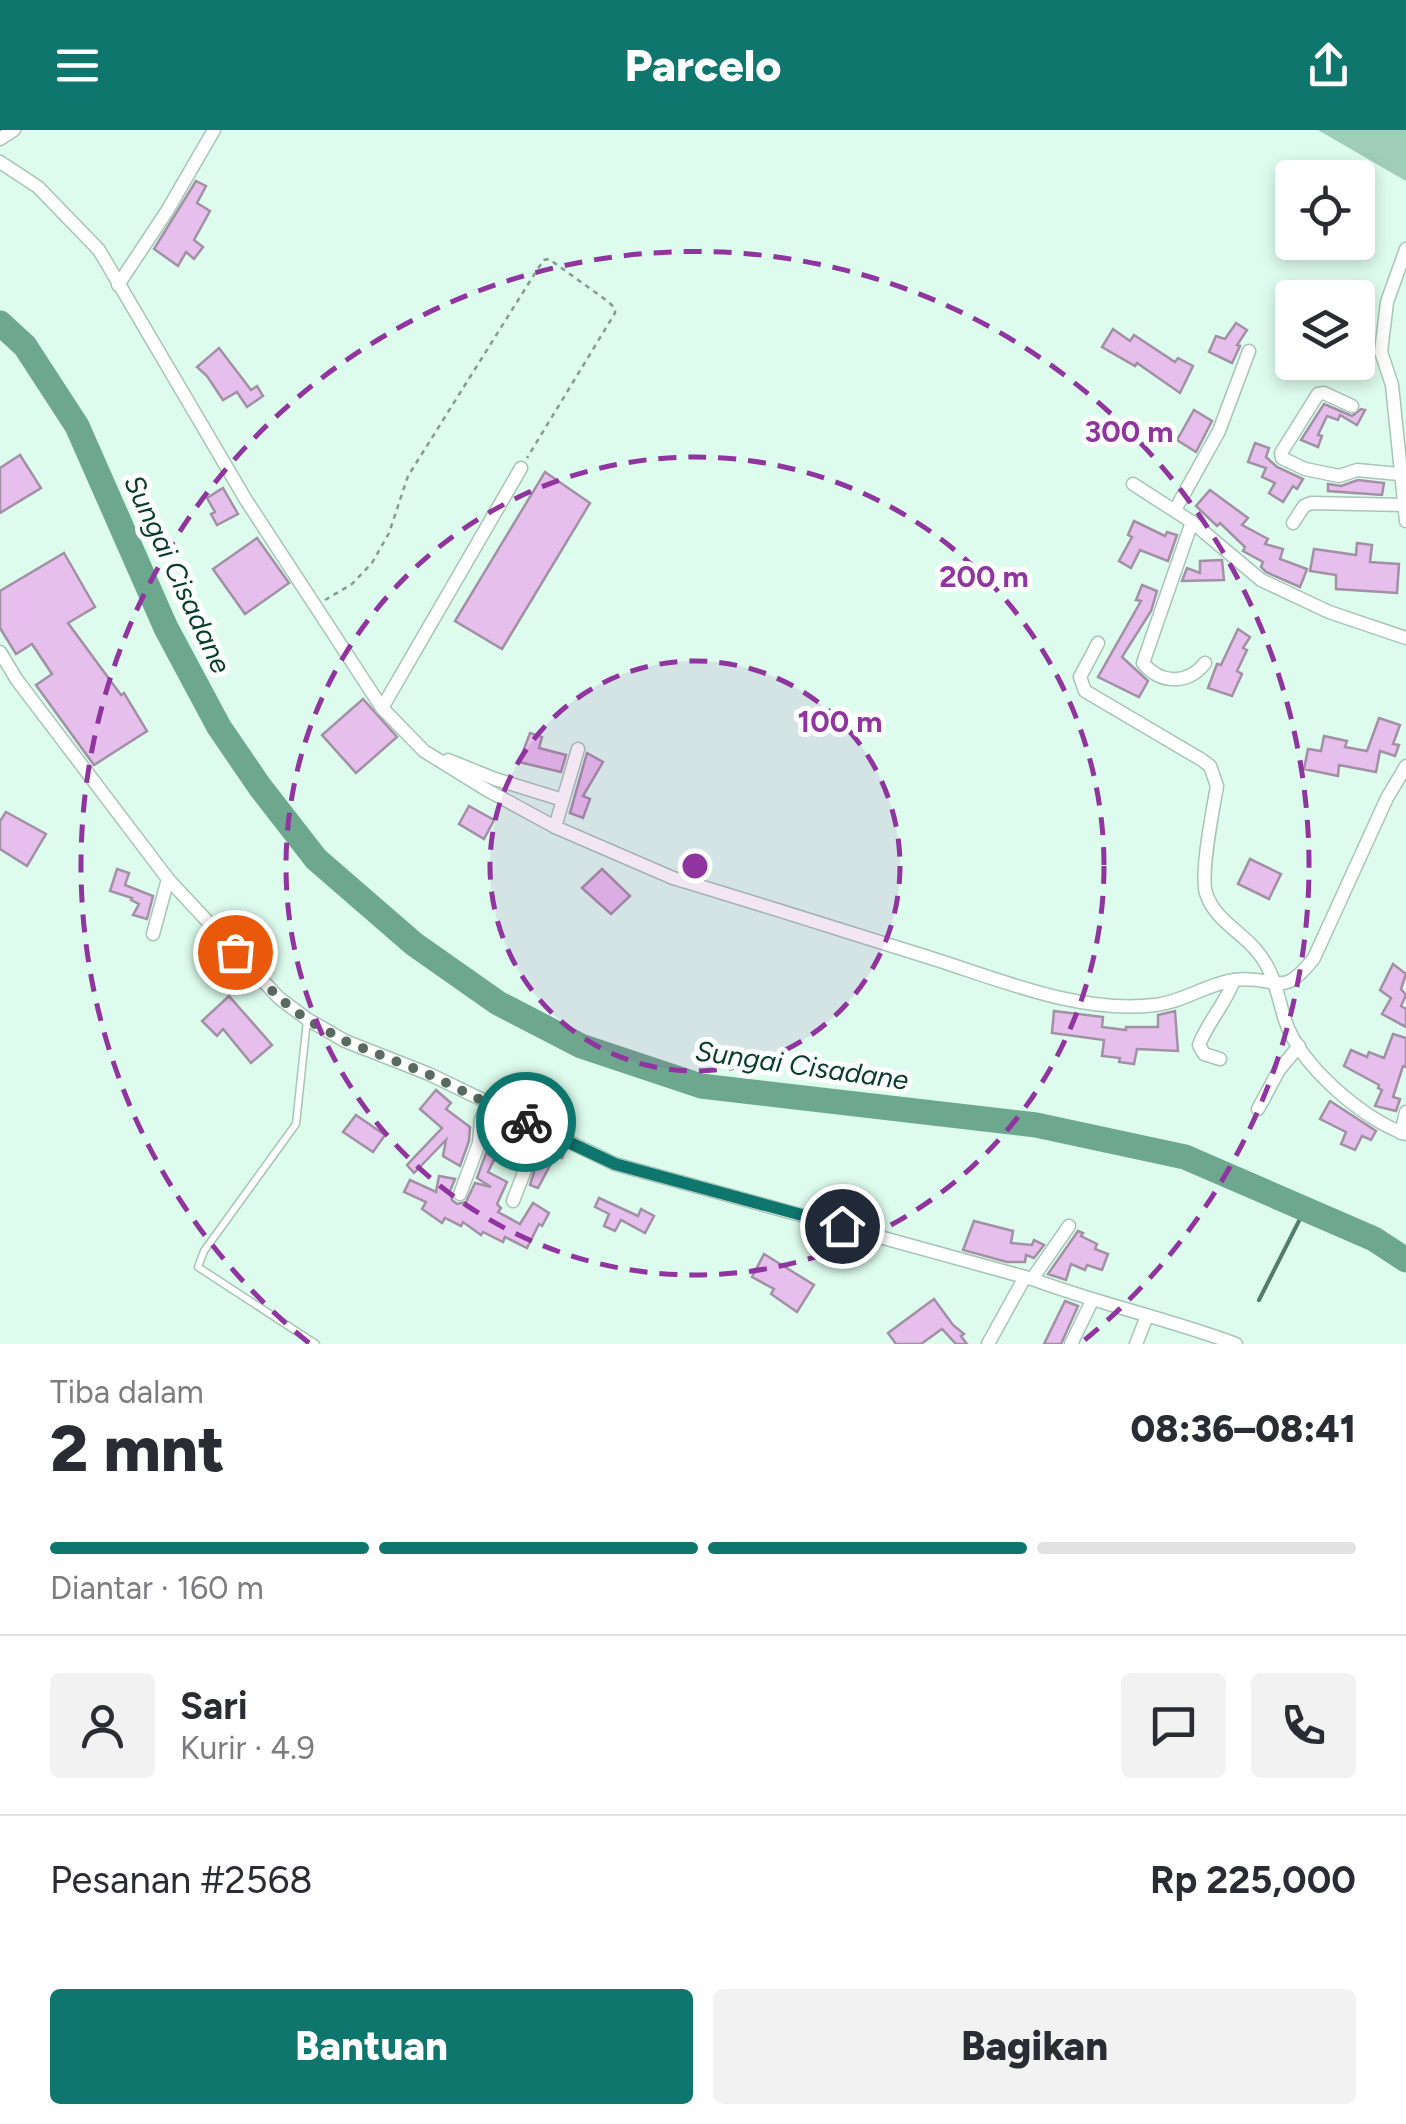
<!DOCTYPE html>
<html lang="id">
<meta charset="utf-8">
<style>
:root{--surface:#fff;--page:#f2f2f3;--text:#2b2b33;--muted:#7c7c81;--line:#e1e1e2;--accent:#0f766e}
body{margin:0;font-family:Figtree,sans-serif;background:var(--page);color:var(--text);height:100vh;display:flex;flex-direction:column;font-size:38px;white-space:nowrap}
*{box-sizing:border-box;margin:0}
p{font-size:32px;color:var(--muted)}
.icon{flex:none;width:55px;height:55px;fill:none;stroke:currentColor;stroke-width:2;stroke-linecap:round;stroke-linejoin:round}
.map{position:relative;height:1214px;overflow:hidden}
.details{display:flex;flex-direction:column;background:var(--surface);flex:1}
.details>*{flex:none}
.controls{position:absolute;left:1275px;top:30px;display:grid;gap:20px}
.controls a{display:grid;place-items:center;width:100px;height:100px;border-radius:10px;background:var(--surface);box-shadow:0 5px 15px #0003;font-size:50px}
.pin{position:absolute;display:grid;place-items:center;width:85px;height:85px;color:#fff;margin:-42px;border:5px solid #fff;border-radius:50%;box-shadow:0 2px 10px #0007}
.courier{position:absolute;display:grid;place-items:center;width:100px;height:100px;margin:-50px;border:8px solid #0f766e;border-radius:50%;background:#fff;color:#222;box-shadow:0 2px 12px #0007}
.headline em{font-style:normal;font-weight:800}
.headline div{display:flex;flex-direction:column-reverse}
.headline{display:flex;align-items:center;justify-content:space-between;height:170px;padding:0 50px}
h1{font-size:65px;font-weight:800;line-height:75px}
.bar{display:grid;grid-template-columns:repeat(4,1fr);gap:15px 10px;align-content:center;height:120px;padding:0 50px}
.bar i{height:12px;border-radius:8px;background:var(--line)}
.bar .active{background:var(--accent)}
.bar p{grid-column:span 4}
.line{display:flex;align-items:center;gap:25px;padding:0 50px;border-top:2px solid var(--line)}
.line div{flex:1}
.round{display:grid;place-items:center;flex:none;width:105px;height:105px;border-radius:10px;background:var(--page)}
.cta{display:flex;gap:20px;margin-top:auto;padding:20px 50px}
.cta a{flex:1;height:115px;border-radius:10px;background:var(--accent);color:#fff;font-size:40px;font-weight:800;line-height:115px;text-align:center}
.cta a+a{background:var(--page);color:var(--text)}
header{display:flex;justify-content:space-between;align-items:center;height:130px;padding:0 50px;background:var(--accent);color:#fff;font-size:45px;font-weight:800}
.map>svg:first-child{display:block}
.green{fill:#a0cdb8}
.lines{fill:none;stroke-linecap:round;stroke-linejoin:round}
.stream{stroke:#517e6a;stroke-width:4}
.river{stroke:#6da88e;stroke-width:25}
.building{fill:#e6bfec;stroke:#a290a5;stroke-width:2.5}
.service-casing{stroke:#a7c5b6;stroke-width:9}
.minor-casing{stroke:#a7c5b6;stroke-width:15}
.path{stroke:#859b91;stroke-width:2.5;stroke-dasharray:5 5;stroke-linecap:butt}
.service{stroke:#fff;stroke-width:6}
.minor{stroke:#fff;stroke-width:12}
.done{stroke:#586a62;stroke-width:10;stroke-dasharray:0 18}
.route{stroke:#0f766e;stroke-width:12}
.ring{fill:none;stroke:#90349f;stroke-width:5;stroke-dasharray:18 12}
.labels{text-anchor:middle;stroke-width:10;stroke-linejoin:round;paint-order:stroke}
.water-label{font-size:28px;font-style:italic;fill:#073c2a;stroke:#fff}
.centre{fill:#90349f;stroke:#fff;stroke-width:5}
.ring-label{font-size:30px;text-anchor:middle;font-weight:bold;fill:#90349f;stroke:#fff;stroke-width:10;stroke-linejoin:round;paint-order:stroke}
</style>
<header><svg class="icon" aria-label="menu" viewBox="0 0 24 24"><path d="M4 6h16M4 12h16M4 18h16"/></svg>Parcelo<svg class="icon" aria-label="share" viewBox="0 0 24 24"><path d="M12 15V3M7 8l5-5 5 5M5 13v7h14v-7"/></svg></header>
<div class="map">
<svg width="1406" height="1214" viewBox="0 0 1406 1214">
<rect width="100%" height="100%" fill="#ddfced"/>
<path class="green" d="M1318 0H1406V51Z"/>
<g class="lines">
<path class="stream" d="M1259 1170 1305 1079"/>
<path class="river" d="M0 193 25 216 77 296 166 498 219 597 260 657 316 729 414 814 498 873 581 916 701 956 1036 995 1185 1027 1374 1109 1406 1130"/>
</g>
<g class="building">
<path d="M196 51 206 56 197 73 210 81 194 110 203 117 194 129 186 122 178 136 154 119Z"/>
<path d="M1236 193 1247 200 1237 215 1240 216 1232 233 1209 222 1216 206 1225 209Z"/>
<path d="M1113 199 1130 211 1134 205 1175 232 1178 228 1193 236 1180 263 1137 233 1135 236 1102 217Z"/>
<path d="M219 218 251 260 257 256 263 266 247 277 237 262 223 270 207 246 197 237Z"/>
<path d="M1324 274 1352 286 1361 279 1365 280 1357 295 1340 285 1338 290 1327 286 1318 305 1322 306 1318 317 1301 310Z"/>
<path d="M1194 280 1212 291 1196 322 1177 310Z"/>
<path d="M1255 313 1269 318 1266 327 1277 337 1303 349 1297 359 1293 356 1283 372 1269 363 1275 353 1262 347 1266 338 1248 332Z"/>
<path d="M20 325 41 358 0 383V338Z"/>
<path d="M545 342 590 373 502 519 455 491Z"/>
<path d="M1358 350 1384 353 1382 365 1328 361V354L1341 356Z"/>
<path d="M223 358 238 384 217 395 211 384 215 382 207 368Z"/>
<path d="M1210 360 1248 388 1242 395 1268 409 1265 414 1283 419 1280 429 1307 439 1300 457 1266 442 1261 437 1263 432 1243 421 1245 417 1220 393 1217 396 1196 376Z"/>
<path d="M1134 391 1165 406 1167 402 1177 405 1168 431 1140 420 1131 438 1119 431 1132 407 1128 405Z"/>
<path d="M257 408 289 453 245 484 213 439Z"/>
<path d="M1357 413 1372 415 1370 432 1399 434 1397 463 1336 459V445L1310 441 1314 419 1356 425Z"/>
<path d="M64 423 95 477 68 493 121 565 124 563 147 601 94 635 36 555 52 544 32 514 16 524 0 498V461Z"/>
<path d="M1222 430 1224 450 1182 451 1187 438 1200 443V431Z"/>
<path d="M1142 455 1157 461 1151 481 1122 527 1148 551 1139 567 1098 547 1141 471 1136 470Z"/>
<path d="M1238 499 1250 507 1243 518 1247 520 1237 541 1242 544 1232 566 1208 558 1217 534 1221 535Z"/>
<path d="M363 569 397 607 356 643 322 605Z"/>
<path d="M1379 588 1400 595 1393 614 1399 615 1395 626 1380 621 1376 642 1339 635 1338 646 1304 639 1308 619 1321 621 1324 606 1347 611 1345 617 1367 621Z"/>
<path d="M530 603 542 607 539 618 566 625 561 642 519 632Z"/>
<path d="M587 623 603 632 583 666 590 669 583 688 570 683Z"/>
<path d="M469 676 494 690 484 709 459 694Z"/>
<path d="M6 682 46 704 27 736 0 719V691Z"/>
<path d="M1250 729 1281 744 1269 769 1238 754Z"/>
<path d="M117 739 129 743 125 755 153 766 147 789 133 785 139 774 131 770 132 768 110 761Z"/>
<path d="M602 739 630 766 611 784 582 758Z"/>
<path d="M1393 834 1406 844 1401 859 1406 865 1401 876 1406 879V897L1382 884 1391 868 1380 860Z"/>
<path d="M229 866 272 915 251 933 223 899 217 906 202 891Z"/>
<path d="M1054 881 1103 887 1102 897 1126 900V897H1158V885L1175 881 1178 921 1137 919 1134 934 1119 932 1120 928 1102 926 1104 910 1052 903Z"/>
<path d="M1393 904 1406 908V937L1403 936 1393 967 1400 969 1396 981 1375 976 1382 960 1378 958 1379 955 1344 936 1351 920 1367 927 1369 922 1384 928Z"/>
<path d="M436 960 451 973 446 979 470 997 469 1011 460 1036 443 1026 446 1010 414 1043 407 1035 442 998 420 979Z"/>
<path d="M1330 971 1376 1001 1371 1010 1362 1006 1355 1020 1341 1014 1346 1002 1320 989Z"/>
<path d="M356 985 385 1005 373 1022 343 1002Z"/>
<path d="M544 1010 565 1021 562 1028 555 1026 538 1058 530 1055Z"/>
<path d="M486 1023 495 1028 488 1042 507 1052 497 1074 501 1078 498 1082 520 1094 533 1073 549 1083 542 1096 539 1094 527 1118 505 1107 503 1112 483 1102 481 1105 463 1092 461 1096 445 1088 442 1093 422 1079 426 1072 404 1062 410 1050 436 1062 439 1046 455 1049 450 1061 452 1070 457 1074 466 1072 475 1053 491 1057 477 1048Z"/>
<path d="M599 1068 638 1086 641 1079 654 1086 645 1103 621 1090 615 1101 604 1096 609 1084 595 1077Z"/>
<path d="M974 1091 1013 1101 1011 1113 1032 1115 1034 1110 1044 1115 1034 1128 1026 1125 1025 1132H1007L963 1120Z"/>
<path d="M1078 1101 1083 1103 1081 1106 1097 1114 1095 1119 1108 1124 1102 1140 1087 1135 1085 1140 1071 1134 1066 1150 1048 1144Z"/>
<path d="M764 1124 814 1155 797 1182 771 1164 774 1159 752 1147Z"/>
<path d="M934 1169 953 1195 964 1204 961 1206 967 1214H956L942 1199 921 1214H896L888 1203Z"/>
<path d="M1065 1171 1078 1176 1061 1214H1044Z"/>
</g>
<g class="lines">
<defs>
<path id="service" d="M307 890 296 994 204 1121 198 1137 316 1214"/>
<g id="minor">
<path d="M0 9 14 0"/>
<path d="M0 32 38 57 99 120 246 370 382 578 424 621 487 660 555 697 673 748C760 774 847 802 934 829 1003 851 1081 884 1155 875 1183 872 1207 854 1234 850 1277 844 1280 872 1314 828L1387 668 1406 636"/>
<path d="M1406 119 1387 172 1381 222 1392 255 1406 391"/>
<path d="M118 155 167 81 214 0"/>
<path d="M1352 276 1324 263 1318 264 1281 323 1282 328 1305 339 1339 346 1357 340 1399 344"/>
<path d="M1133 354 1192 392 1261 450 1329 482 1406 508"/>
<path d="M1175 380 1219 301 1249 221"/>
<path d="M1192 392 1143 533C1160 554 1188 555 1205 533"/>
<path d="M1293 393 1304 376 1311 373 1404 375"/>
<path d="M1098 513 1080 547 1085 561 1202 630 1210 636 1217 656C1213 680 1200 743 1206 763 1214 789 1240 801 1256 820 1275 842 1277 865 1285 890 1299 934 1363 990 1406 1004"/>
<path d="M0 522 17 550 168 749 279 868 307 889 345 911 429 944 615 1034 1032 1149C1099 1174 1169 1189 1236 1214"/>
<path d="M382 578 521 338"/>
<path d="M448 630 495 649 563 670"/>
<path d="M555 697 578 619"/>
<path d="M153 804 168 749"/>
<path d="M1220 929 1204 924 1199 915C1208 891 1225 875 1234 850"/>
<path d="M1258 979 1279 940 1299 916"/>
<path d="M1401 1003 1406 982"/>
<path d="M460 1064 479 1013 481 990 488 972"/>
<path d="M513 1071 530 1027 536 997"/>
<path d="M1032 1149 1069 1096"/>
<path d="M988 1214 1025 1147"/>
<path d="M1071 1214 1092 1171"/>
<path d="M1136 1214 1147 1186"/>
</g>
</defs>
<use href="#service" class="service-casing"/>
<use href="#minor" class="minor-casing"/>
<path class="path" d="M325 470 352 454 372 433 389 403 408 346 537 140 544 130 549 129 606 170 615 178V183L527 328"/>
<use href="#service" class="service"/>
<use href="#minor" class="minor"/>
</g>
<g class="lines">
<path class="done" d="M235 822 279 868 306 889 345 911 428 944 526 992"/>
<path class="route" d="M526 992 615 1034 842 1096"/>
</g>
<circle cx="695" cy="736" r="205" fill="#90349f" fill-opacity=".12"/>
<g class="ring">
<circle cx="695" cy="736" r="205"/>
<circle cx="695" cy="736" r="409"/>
<path d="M309 1213A614 614 0 1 1 1081 1213"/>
</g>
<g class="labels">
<g class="water-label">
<text transform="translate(178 444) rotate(65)" y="10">Sungai Cisadane</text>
<text transform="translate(802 935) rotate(8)" y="10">Sungai Cisadane</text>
</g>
</g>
<circle cx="695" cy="736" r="15" class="centre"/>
<g class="ring-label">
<text x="1129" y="312">300 m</text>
<text x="984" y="457">200 m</text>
<text x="840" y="602">100 m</text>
</g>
</svg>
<div class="controls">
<a><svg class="icon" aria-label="locate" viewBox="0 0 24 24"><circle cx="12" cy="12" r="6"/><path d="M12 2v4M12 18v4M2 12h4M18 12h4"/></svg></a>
<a><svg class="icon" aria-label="layers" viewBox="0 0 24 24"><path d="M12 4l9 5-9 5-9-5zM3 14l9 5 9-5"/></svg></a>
</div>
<div class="pin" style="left:235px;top:822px;background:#ea580c"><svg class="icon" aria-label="bag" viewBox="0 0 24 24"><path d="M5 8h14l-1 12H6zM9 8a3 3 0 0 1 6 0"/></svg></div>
<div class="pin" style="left:842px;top:1096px;background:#1f2937"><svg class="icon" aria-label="home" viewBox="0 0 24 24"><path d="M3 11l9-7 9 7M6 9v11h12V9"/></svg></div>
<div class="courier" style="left:526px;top:992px"><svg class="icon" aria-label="bike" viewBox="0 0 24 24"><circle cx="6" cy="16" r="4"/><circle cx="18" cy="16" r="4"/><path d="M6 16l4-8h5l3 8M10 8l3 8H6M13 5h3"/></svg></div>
</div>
<section class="details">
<div class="headline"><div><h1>2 mnt</h1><p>Tiba dalam</p></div><em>08:36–08:41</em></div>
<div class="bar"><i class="active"></i><i class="active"></i><i class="active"></i><i></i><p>Diantar · 160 m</p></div>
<div class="line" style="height:180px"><a class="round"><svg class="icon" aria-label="person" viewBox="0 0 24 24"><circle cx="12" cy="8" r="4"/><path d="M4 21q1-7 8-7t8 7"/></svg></a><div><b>Sari</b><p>Kurir · 4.9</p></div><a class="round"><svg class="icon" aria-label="chat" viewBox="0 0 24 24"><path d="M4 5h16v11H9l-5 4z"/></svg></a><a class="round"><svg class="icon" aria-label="phone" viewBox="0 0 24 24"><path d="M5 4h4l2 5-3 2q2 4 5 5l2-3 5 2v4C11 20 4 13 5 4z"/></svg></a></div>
<div class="line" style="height:130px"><div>Pesanan #2568</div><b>Rp 225,000</b></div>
<div class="cta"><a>Bantuan</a><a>Bagikan</a></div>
</section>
